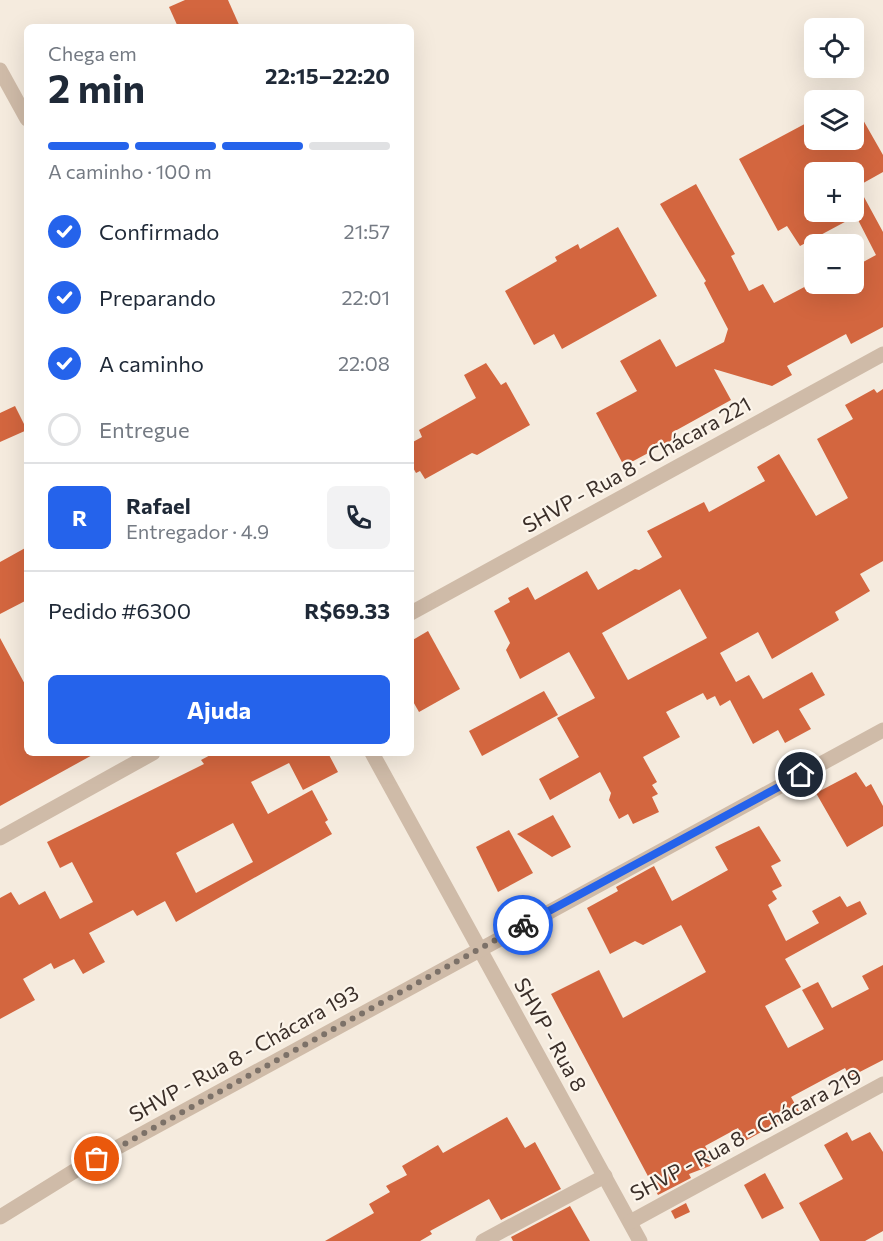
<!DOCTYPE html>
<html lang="pt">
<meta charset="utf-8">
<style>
:root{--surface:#fff;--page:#f2f2f3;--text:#1f2937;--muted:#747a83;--line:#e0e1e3;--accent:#2563eb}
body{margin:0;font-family:Commissioner,sans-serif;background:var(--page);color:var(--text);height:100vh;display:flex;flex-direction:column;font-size:22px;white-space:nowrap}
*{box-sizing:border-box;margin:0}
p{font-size:20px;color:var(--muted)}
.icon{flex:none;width:33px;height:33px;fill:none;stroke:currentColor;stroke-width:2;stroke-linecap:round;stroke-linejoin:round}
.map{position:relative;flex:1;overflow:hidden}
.details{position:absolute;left:24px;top:24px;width:390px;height:732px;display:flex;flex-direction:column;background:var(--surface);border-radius:9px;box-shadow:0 6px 24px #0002}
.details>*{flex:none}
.buttons{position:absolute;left:804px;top:18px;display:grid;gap:12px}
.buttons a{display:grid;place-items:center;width:60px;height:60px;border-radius:9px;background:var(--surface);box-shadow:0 6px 24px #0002;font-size:30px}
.pin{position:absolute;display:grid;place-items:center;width:51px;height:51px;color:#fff;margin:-26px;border:3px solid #fff;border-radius:50%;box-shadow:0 2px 6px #0007}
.courier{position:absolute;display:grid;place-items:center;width:60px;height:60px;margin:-30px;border:4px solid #2563eb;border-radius:50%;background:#fff;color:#222;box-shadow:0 2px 8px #0007}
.overview em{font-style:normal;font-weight:700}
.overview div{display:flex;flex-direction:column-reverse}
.overview{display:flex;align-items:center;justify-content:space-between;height:102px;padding:0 24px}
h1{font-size:39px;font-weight:700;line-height:45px}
.bar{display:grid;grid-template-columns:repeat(4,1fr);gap:9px 6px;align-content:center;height:72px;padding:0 24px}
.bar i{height:8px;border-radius:4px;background:var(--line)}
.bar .on{background:var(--accent)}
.bar p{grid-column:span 4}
.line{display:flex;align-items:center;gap:15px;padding:0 24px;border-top:2px solid var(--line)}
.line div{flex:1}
.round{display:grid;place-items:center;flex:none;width:63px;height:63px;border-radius:9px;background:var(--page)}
ol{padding:0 24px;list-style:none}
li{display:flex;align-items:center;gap:18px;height:66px}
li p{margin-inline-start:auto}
li .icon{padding:6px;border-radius:50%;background:var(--accent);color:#fff;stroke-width:4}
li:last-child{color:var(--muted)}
li i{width:33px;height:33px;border:3px solid var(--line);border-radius:50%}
.cta{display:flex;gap:12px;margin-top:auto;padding:12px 24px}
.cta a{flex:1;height:69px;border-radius:9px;background:var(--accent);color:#fff;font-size:24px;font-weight:700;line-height:69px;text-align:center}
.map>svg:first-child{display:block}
.building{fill:#d3663f;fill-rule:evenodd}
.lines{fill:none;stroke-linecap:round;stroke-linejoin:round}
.minor{stroke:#cfbba8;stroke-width:15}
.done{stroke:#7c7168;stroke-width:6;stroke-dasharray:0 10.8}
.route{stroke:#2563eb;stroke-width:8}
.labels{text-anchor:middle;stroke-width:4.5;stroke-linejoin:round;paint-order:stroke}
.street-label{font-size:21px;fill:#3b2f29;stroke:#fcf5eb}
</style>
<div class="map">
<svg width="883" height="1241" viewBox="0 0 883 1241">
<rect width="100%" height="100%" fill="#f5ebde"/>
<g class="building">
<path d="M185 0H228L240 27H178L169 7Z"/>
<path d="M854 104 883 155V172L858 186 883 232V327L851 344 846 334 787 366 792 375 772 386 714 369 731 400 675 431 678 437 624 466 596 413 637 391 620 361 660 339 676 367 724 342 728 329 704 283 706 281 660 204 696 184 735 254 731 256 749 291 763 284 774 303 810 284H857L854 276V267L876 255 856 216 800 246 787 226 778 231 739 159 814 119V140H854ZM814 172H854V212H814Z"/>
<path d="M618 227 657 296 562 349 554 334 534 345 505 291 557 261 555 257 578 244 580 249Z"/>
<path d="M486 363 501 385 506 382 530 425 477 455 472 453 425 479 420 471 416 473 411 464V443L422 437 419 430 476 398 464 375Z"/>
<path d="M874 389 877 393 883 389V561L860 574 870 591 835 612 839 620 772 659 758 632 720 653 736 682 749 675 763 699 812 672 825 695 799 709 811 729 785 743 778 730 753 744 730 700 720 706 715 696 707 700 703 693 666 712 680 737 643 757 657 782 652 785 658 794 652 797 659 812 633 824 628 814 619 819 609 800 611 793 600 772 550 800 539 779 579 757 557 718 595 698 569 652 520 679 506 650 510 643 494 611 510 602 508 598 528 587 535 600 587 571 598 590 635 569 639 570 662 557 647 531 704 502 709 512 765 481 757 467 779 454 816 516 848 498 817 439 853 419 845 405ZM680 589 707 638 628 680 602 633Z"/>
<path d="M15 406 27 430 0 442V413Z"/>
<path d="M27 547V600L0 614V562Z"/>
<path d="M428 631 460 689 419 712 411 698V641Z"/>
<path d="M0 638 27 688V753H96L0 806Z"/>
<path d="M544 691 558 715 482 756 469 731Z"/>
<path d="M214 753H328L338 772 303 790 289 763 251 782 268 814 312 790 328 820 325 822 332 834 176 922 165 901 137 916 133 910 89 933 105 962 83 974 74 959 54 969 51 963 23 979 35 1000 0 1019V898L11 892 19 905 45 891 60 919 93 902 72 862 60 868 47 842 204 764 201 760ZM233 823 253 862 196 893 176 853Z"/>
<path d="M856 772 866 787 871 784 883 806V826L847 847 816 793Z"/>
<path d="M553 815 571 847 552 857 517 834Z"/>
<path d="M759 826 781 861 771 866 782 886 772 891 777 899 768 905 786 941 819 923 812 911 840 896 847 907 860 901 867 914 785 959 801 987 765 1006 788 1048 824 1029 802 990 818 982 832 1008 869 989 862 976 883 965V1060L850 1077 845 1068 791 1097 799 1111 745 1141 738 1128 705 1146 714 1161 710 1166 689 1174 691 1178 658 1195 551 994 599 970 623 1018 706 972 681 925 643 945 635 941 610 954 587 908 618 891 616 887 654 866 672 901 728 870 715 847Z"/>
<path d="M509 830 533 873 498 892 476 847Z"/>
<path d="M507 1117 525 1148 535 1142 561 1189 501 1220 489 1199 430 1231 432 1234 420 1241H325L374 1213 369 1204 390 1192 386 1186 407 1175 402 1166 438 1145 443 1153Z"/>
<path d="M847 1132 852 1141 870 1132 883 1152V1231L865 1241H820L799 1203 843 1179 824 1145Z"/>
<path d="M765 1173 784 1208 762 1219 744 1185Z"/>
<path d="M686 1203 690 1212 675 1219 671 1211Z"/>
<path d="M570 1206 590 1241H513L511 1237Z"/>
</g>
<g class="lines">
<g class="minor">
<path d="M0 70 27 119"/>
<path d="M411 613 883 354"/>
<path d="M372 753 640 1241"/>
<path d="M0 838 153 753"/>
<path d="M0 1217 76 1170 883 730"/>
<path d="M630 1222 883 1084"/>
<path d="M483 1241 605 1176"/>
</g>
</g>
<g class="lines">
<path class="done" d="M97 1159 523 925"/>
<path class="route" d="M523 925 801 775"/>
</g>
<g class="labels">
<g class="street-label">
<text transform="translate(637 465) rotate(-29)" y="7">SHVP - Rua 8 - Chácara 221</text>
<text transform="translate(550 1035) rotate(61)" y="7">SHVP - Rua 8</text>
<text transform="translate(244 1054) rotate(-29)" y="7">SHVP - Rua 8 - Chácara 193</text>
<text transform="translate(746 1135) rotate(-28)" y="7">SHVP - Rua 8 - Chácara 219</text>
</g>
</g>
</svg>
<div class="buttons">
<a><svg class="icon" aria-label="locate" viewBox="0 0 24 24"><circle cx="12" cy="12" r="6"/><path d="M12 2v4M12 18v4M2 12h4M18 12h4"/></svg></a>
<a><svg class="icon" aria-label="layers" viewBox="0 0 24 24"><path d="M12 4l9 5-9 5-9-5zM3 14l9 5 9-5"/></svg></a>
<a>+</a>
<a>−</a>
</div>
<div class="pin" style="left:97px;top:1159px;background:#ea580c"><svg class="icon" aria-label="bag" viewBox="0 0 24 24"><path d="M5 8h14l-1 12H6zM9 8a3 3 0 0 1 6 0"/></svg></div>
<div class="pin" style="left:801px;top:775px;background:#1f2937"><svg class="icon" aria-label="home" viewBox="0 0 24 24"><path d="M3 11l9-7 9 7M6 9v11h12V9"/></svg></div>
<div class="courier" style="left:523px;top:925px"><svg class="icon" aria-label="bike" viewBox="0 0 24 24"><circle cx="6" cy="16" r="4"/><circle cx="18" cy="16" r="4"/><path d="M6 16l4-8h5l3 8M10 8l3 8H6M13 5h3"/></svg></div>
<section class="details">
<div class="overview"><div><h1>2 min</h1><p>Chega em</p></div><em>22:15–22:20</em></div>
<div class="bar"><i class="on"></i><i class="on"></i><i class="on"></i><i></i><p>A caminho · 100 m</p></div>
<ol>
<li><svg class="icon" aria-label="check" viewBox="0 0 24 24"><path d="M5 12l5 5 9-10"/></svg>Confirmado<p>21:57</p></li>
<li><svg class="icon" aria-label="check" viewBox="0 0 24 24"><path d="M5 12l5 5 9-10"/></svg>Preparando<p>22:01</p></li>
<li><svg class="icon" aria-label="check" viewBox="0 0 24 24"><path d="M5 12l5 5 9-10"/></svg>A caminho<p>22:08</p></li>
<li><i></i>Entregue</li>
</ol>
<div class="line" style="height:108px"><b class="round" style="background:var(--accent);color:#fff">R</b><div><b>Rafael</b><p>Entregador · 4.9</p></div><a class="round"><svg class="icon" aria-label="phone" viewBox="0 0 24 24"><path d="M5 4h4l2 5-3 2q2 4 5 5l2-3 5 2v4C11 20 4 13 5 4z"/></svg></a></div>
<div class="line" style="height:78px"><div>Pedido #6300</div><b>R$69.33</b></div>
<div class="cta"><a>Ajuda</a></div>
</section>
</div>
